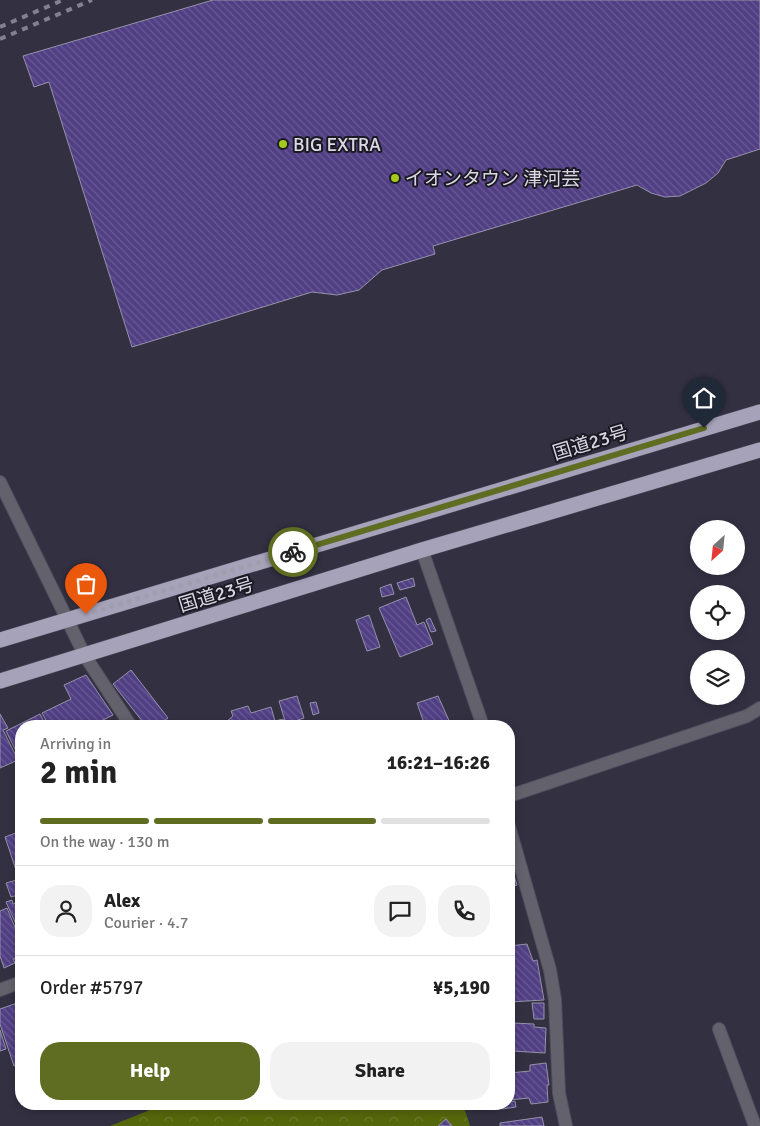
<!DOCTYPE html>
<meta charset="utf-8">
<style>
:root{--surface:#fff;--page:#f2f2f2;--text:#222;--muted:#767676;--line:#e0e0e0;--accent:#5e6d21}
body{margin:0;font-family:Signika,"Noto Sans JP",sans-serif;background:var(--page);color:var(--text);height:100vh;display:flex;flex-direction:column;font-size:19px;white-space:nowrap}
*{box-sizing:border-box;margin:0}
p{font-size:16px;color:var(--muted)}
.icon{flex:none;width:28px;height:28px;fill:none;stroke:currentColor;stroke-width:2;stroke-linecap:round;stroke-linejoin:round}
.map{position:relative;flex:1;overflow:hidden}
.details{position:absolute;left:15px;top:720px;width:500px;height:390px;display:flex;flex-direction:column;background:var(--surface);border-radius:20px;box-shadow:0 2px 8px #0003}
.details>*{flex:none}
.needle{width:32px;rotate:207deg}
.controls{position:absolute;left:690px;top:520px;display:grid;gap:10px}
.controls a{display:grid;place-items:center;width:55px;height:55px;border-radius:50%;background:var(--surface);box-shadow:0 2px 8px #0003;font-size:25px}
.pin{position:absolute;display:grid;place-items:center;width:42px;height:42px;color:#fff;margin:-51px -21px;border-radius:50% 50% 50% 0;rotate:-45deg;box-shadow:0 0 5px #0007}
.pin .icon{rotate:45deg}
.courier{position:absolute;display:grid;place-items:center;width:50px;height:50px;margin:-25px;border:4px solid #5e6d21;border-radius:50%;background:#fff;color:#222;box-shadow:0 1px 6px #0007}
.headline em{font-style:normal;font-weight:700}
.headline div{display:flex;flex-direction:column-reverse}
.headline{display:flex;align-items:center;justify-content:space-between;height:85px;padding:0 25px}
h1{font-size:32px;font-weight:700;line-height:38px}
.bar{display:grid;grid-template-columns:repeat(4,1fr);gap:8px 5px;align-content:center;height:60px;padding:0 25px}
.bar i{height:6px;border-radius:4px;background:var(--line)}
.bar .current{background:var(--accent)}
.bar p{grid-column:span 4}
.line{display:flex;align-items:center;gap:12px;padding:0 25px;border-top:1px solid var(--line)}
.line div{flex:1}
.round{display:grid;place-items:center;flex:none;width:52px;height:52px;border-radius:20px;background:var(--page)}
.action{display:flex;gap:10px;margin-top:auto;padding:10px 25px}
.action a{flex:1;height:58px;border-radius:20px;background:var(--accent);color:#fff;font-size:20px;font-weight:700;line-height:58px;text-align:center}
.action a+a{background:var(--page);color:var(--text)}
.map>svg:first-child{display:block}
.forest{fill:url(#forest-crowns)}
.building{fill:url(#building-back-hatch);stroke:#9692a9}
.lines{fill:none;stroke-linecap:round;stroke-linejoin:round}
.minor-casing{stroke:#514e5f;stroke-width:14}
.highway-casing{stroke:#514e5f;stroke-width:16}
.minor{stroke:#63626c;stroke-width:12}
.highway{stroke:#a6a2b9;stroke-width:15}
.rail{stroke:#838090;stroke-width:4;stroke-dasharray:6 6;stroke-linecap:butt}
.done{stroke:#a09dac;stroke-width:5;stroke-dasharray:0 9}
.route{stroke:#5e6d21;stroke-width:6}
.poi-dot{fill:#a7c81f;stroke:#1b1922;stroke-width:2}
.labels{text-anchor:middle;stroke-width:4;stroke-linejoin:round;paint-order:stroke}
.poi-label{font-size:19px;fill:#dad8e5;stroke:#1b1922;text-anchor:start}
.street-label{font-size:19px;fill:#dad8e5;stroke:#1b1922}
</style>
<div class="map">
<svg width="760" height="1126" viewBox="0 0 760 1126">
<defs>
<pattern id="forest-crowns" width="20" height="18" patternUnits="userSpaceOnUse" patternTransform="scale(1.25)"><rect width="20" height="18" fill="#55670b"/><path d="M2 6a3 3 0 1 1 6 0M12 15a3 3 0 1 1 6 0" fill="none" stroke="#6d7c2e"/></pattern>
<pattern id="building-back-hatch" width="6" height="6" patternUnits="userSpaceOnUse" patternTransform="scale(1.25)"><rect width="6" height="6" fill="#513f84"/><path d="M-1 5l2 2M0 0l6 6M5-1l2 2" fill="none" stroke="#695a95"/></pattern>
</defs>
<rect width="100%" height="100%" fill="#333042"/>
<path class="forest" d="M165 1104H463L470 1126H110Z"/>
<g class="building">
<path d="M213 0H760V149L726 160 718 173 706 183 680 196 665 197 651 193 637 185 433 246 435 254 382 270 359 290 337 295 312 292 132 347 49 82 34 87 23 56Z"/>
<path d="M413 578 415 586 400 590 397 583Z"/>
<path d="M391 584 394 594 382 597 380 588Z"/>
<path d="M406 597 417 625 424 622 433 644 400 657 379 608Z"/>
<path d="M369 615 380 647 367 651 356 620Z"/>
<path d="M430 618 436 631 431 632 426 620Z"/>
<path d="M131 670 168 718 157 726H146L113 684Z"/>
<path d="M86 675 113 715 91 726H49L42 713 71 699 64 685Z"/>
<path d="M297 696 304 718 286 724 279 701Z"/>
<path d="M438 696 451 725 425 726 417 703Z"/>
<path d="M316 702 319 713 313 715 310 703Z"/>
<path d="M248 706 251 713 271 707 275 721 283 719 285 726H227L226 722 233 716 231 711Z"/>
<path d="M0 714 8 728 3 730 18 760 0 768Z"/>
<path d="M40 714 46 726H21V761L6 731Z"/>
<path d="M21 831V885L5 837Z"/>
<path d="M509 860 517 885 509 888Z"/>
<path d="M17 880 21 894 11 897 6 883Z"/>
<path d="M12 900 13 904 21 901 20 933 6 902Z"/>
<path d="M7 908 21 942V956L13 959 15 963 4 968 0 956V911Z"/>
<path d="M527 944 533 961 537 960 544 1000 510 1002 509 946Z"/>
<path d="M21 957V973L18 974 15 959Z"/>
<path d="M20 1002 21 1063 14 1066 0 1024V1009Z"/>
<path d="M532 1003H544V1019H534Z"/>
<path d="M513 1023 534 1024V1027L546 1028 545 1053 512 1051Z"/>
<path d="M0 1030 6 1049 0 1051Z"/>
<path d="M546 1063 549 1085H547L548 1102 531 1104 529 1098 509 1100V1073L530 1071V1065Z"/>
<path d="M515 1101 516 1107 502 1109 501 1104Z"/>
<path d="M542 1117 544 1126H500V1123Z"/>
<path d="M446 1119 452 1126H438Z"/>
</g>
<g class="lines">
<defs>
<g id="minor">
<path d="M0 482 85 656 131 726"/>
<path d="M422 550 483 726"/>
<path d="M509 796 747 716 760 708"/>
<path d="M509 826 550 970 555 1000 559 1093 566 1126"/>
<path d="M0 990 21 982"/>
<path d="M719 1029 755 1126"/>
</g>
<g id="highway">
<path d="M0 640 760 412"/>
<path d="M0 681 422 550 760 450"/>
</g>
</defs>
<use href="#minor" class="minor-casing"/>
<use href="#highway" class="highway-casing"/>
<use href="#minor" class="minor"/>
<use href="#highway" class="highway"/>
<g class="rail">
<path d="M0 27 63 0"/>
<path d="M0 39 92 0"/>
</g>
</g>
<g class="lines">
<path class="done" d="M86 614 293 552"/>
<path class="route" d="M293 552 704 428"/>
</g>
<g class="poi-dot">
<circle cx="283" cy="144" r="5"/>
<circle cx="395" cy="178" r="5"/>
</g>
<g class="labels">
<g class="poi-label">
<text x="293" y="151">BIG EXTRA</text>
<text x="405" y="185">イオンタウン 津河芸</text>
</g>
<g class="street-label">
<text transform="translate(590 442) rotate(-17)" y="7">国道23号</text>
<text transform="translate(216 594) rotate(-17)" y="7">国道23号</text>
</g>
</g>
</svg>
<div class="controls">
<a><svg class="needle" viewBox="-14 -14 28 28"><path d="M0-13l5 13h-10z" fill="#e53935"/><path d="M0 13l5-13h-10z" fill="#767676"/></svg></a>
<a><svg class="icon" aria-label="locate" viewBox="0 0 24 24"><circle cx="12" cy="12" r="6"/><path d="M12 2v4M12 18v4M2 12h4M18 12h4"/></svg></a>
<a><svg class="icon" aria-label="layers" viewBox="0 0 24 24"><path d="M12 4l9 5-9 5-9-5zM3 14l9 5 9-5"/></svg></a>
</div>
<div class="pin" style="left:86px;top:614px;background:#ea580c"><svg class="icon" aria-label="bag" viewBox="0 0 24 24"><path d="M5 8h14l-1 12H6zM9 8a3 3 0 0 1 6 0"/></svg></div>
<div class="pin" style="left:704px;top:428px;background:#1f2937"><svg class="icon" aria-label="home" viewBox="0 0 24 24"><path d="M3 11l9-7 9 7M6 9v11h12V9"/></svg></div>
<div class="courier" style="left:293px;top:552px"><svg class="icon" aria-label="bike" viewBox="0 0 24 24"><circle cx="6" cy="16" r="4"/><circle cx="18" cy="16" r="4"/><path d="M6 16l4-8h5l3 8M10 8l3 8H6M13 5h3"/></svg></div>
<section class="details">
<div class="headline"><div><h1>2 min</h1><p>Arriving in</p></div><em>16:21–16:26</em></div>
<div class="bar"><i class="current"></i><i class="current"></i><i class="current"></i><i></i><p>On the way · 130 m</p></div>
<div class="line" style="height:90px"><a class="round"><svg class="icon" aria-label="person" viewBox="0 0 24 24"><circle cx="12" cy="8" r="4"/><path d="M4 21q1-7 8-7t8 7"/></svg></a><div><b>Alex</b><p>Courier · 4.7</p></div><a class="round"><svg class="icon" aria-label="chat" viewBox="0 0 24 24"><path d="M4 5h16v11H9l-5 4z"/></svg></a><a class="round"><svg class="icon" aria-label="phone" viewBox="0 0 24 24"><path d="M5 4h4l2 5-3 2q2 4 5 5l2-3 5 2v4C11 20 4 13 5 4z"/></svg></a></div>
<div class="line" style="height:65px"><div>Order #5797</div><b>¥5,190</b></div>
<div class="action"><a>Help</a><a>Share</a></div>
</section>
</div>
